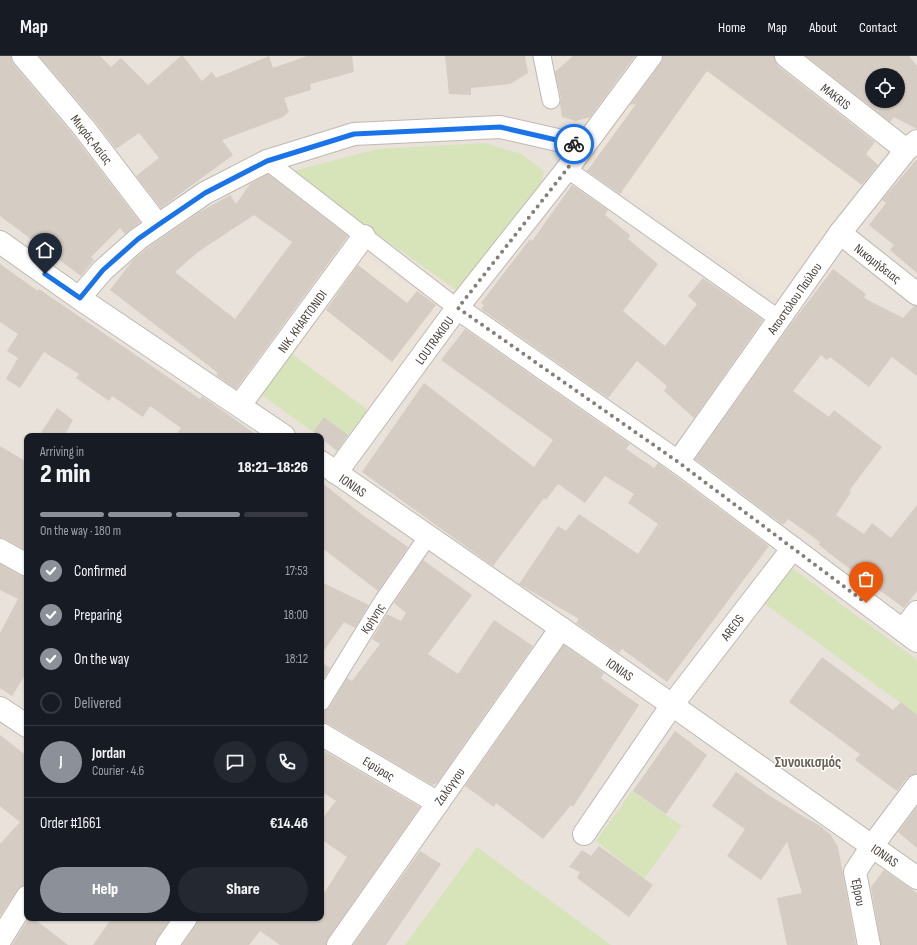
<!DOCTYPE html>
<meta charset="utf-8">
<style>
:root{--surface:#171b24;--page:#242831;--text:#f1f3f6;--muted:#9ea1a6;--line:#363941;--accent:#8c9099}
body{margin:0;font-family:"Sofia Sans Condensed",sans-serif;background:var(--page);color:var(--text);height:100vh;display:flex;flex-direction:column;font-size:15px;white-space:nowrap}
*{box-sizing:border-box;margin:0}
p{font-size:13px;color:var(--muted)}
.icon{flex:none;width:22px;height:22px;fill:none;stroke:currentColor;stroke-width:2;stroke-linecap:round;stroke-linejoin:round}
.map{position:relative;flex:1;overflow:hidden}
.panel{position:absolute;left:24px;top:377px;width:300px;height:488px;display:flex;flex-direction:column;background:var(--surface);border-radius:8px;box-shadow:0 1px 3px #0004}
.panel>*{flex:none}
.tools{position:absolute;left:865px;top:12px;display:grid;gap:8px}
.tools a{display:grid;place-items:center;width:40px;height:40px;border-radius:50%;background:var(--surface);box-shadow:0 1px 3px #0004;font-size:20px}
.pin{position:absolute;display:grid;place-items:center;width:34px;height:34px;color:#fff;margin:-41px -17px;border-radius:50% 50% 50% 0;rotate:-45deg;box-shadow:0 0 4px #0007}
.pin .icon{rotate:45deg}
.courier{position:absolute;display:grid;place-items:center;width:40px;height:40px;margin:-20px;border:3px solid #1a73e8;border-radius:50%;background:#fff;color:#222;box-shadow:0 1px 5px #0007}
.overview em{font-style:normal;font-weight:800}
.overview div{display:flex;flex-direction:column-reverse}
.overview{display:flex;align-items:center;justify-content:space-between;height:68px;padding:0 16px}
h1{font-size:26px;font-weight:800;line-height:30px}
.bar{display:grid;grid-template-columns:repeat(4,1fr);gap:6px 4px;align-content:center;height:48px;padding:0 16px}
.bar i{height:5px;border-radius:3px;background:var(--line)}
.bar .current{background:var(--accent)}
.bar p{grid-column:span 4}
.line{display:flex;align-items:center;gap:10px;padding:0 16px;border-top:1px solid var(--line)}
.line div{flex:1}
.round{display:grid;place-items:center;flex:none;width:42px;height:42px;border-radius:21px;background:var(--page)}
ol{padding:0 16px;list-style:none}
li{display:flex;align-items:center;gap:12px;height:44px}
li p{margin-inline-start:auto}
li .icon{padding:4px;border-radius:50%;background:var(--accent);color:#fff;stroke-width:4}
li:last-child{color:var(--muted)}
li i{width:22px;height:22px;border:2px solid var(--line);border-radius:50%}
.button{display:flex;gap:8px;margin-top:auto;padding:8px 16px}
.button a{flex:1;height:46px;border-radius:24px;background:var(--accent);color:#fff;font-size:16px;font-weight:800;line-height:46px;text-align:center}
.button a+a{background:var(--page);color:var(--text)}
header{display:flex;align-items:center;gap:24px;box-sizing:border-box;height:56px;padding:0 20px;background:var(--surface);border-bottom:1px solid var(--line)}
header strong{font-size:19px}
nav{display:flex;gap:22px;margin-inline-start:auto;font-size:14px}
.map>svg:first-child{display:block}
.residential{fill:#e8e2db;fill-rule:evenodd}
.education{fill:#ece4d8}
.green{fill:#d7e4ba}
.building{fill:#d5ccc3;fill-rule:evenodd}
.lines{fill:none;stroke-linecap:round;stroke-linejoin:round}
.pedestrian-casing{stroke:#c0b8b0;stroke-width:19}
.minor-casing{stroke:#c0b8b0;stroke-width:24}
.tertiary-casing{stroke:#c0b8b0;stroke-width:24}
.pedestrian{stroke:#fff;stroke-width:17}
.minor{stroke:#fff;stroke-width:22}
.tertiary{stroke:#fff;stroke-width:22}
.done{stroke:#857f78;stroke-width:4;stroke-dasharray:0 7.2}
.route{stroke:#1a73e8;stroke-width:5}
.labels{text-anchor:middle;stroke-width:3;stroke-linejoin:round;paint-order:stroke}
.street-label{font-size:13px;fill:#49413a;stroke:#fff}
.quarter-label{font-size:15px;font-weight:bold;fill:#6b5e53;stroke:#fff}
</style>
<header>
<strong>Map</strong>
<nav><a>Home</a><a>Map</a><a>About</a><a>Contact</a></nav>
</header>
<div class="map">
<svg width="917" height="889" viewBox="0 0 917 889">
<rect width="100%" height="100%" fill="#f5f1ec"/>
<path class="residential" d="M0 0H917V889H0ZM872 19H898V45H872ZM27 380H321V862H27Z"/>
<g class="education">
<path d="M663 0H773L890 89 778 243 584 109Z"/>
<path d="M362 196 444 255 368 354 289 296Z"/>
</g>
<g class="green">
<path d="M485 87 521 98 544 115 540 132 458 235 289 116 378 93Z"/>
<path d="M289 296 368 354 348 380 324 361 313 376 259 337Z"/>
<path d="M792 512 917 604V659L765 548Z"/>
<path d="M632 735 682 770 644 823 596 785Z"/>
<path d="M477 791 611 889H405Z"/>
</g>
<g class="building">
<path d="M0 0H11L13 8 74 80 140 166 125 178 120 172 91 201 94 204 81 220 0 160Z"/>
<path d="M39 0H100L111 11 121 2 148 29 181 0H183L202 25 212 16 216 22 269 0 273 12 307 0H352L354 16 310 28 311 34 284 42 289 56 283 61 222 84 233 99 161 152 136 120 159 102 139 77 116 93 94 64Z"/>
<path d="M445 0H525L528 17 510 28 471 32V39L449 38Z"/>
<path d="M573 0H635L590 61 576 65 562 61 560 48 561 42 555 16Z"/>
<path d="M663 0H774L775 5 778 10 875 86 866 98 878 109 862 129 707 15 620 138 587 115 636 48 630 49 661 7Z"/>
<path d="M806 0H909L917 10V73L894 61 890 66ZM872 19H898V45H872Z"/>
<path d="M917 103V217L890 194 894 189 869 169 886 147 882 144Z"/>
<path d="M268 118 348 180 236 333 216 319 218 317 110 234 133 204 146 193 198 157 230 139 236 148 250 128ZM254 159 292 186 235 263 175 216 198 196Z"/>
<path d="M572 129 608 154 605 159 630 179 628 183 658 208 623 255 665 290 697 248 688 240 703 222 763 264 694 362 664 335 667 330 637 305 608 342 481 253 484 249 481 247 530 183 532 185Z"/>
<path d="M0 208 38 235 39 233 200 343 202 340 258 380H175L181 372 150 350 143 361 112 340 109 345 76 322 79 318 44 296 20 332 6 323 18 302 7 295 18 278 0 266Z"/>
<path d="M358 209 407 247 417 235 436 249 392 306 326 254Z"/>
<path d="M833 213 866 238 864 242 903 262 914 250H917V320L892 301 869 331 830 301 827 304 821 299 793 335 829 361 834 354 882 391 849 435 851 436 836 459 864 478 872 467 891 482 917 449V535L904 552 838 504 819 489 820 486 788 463 783 469 695 403 788 272Z"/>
<path d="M465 273 630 388 626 393 654 412 658 407 769 490 667 626 622 593 619 597 576 567 579 563 519 528 558 470 566 475 579 458 638 498 658 468 628 447 634 438 605 420 585 447 558 428 546 444 544 442 493 510 362 416 424 327 534 411 553 384 441 304Z"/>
<path d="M57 352 73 364 64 380H39Z"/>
<path d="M324 361 348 379 337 395 321 382V380H319L313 376Z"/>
<path d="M0 390 27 406V495L6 483 0 482Z"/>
<path d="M321 426 365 461 408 491 378 535 321 491Z"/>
<path d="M423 504 472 539 428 598 458 618 494 564 533 590 437 727 432 729 327 667 321 666V656L325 655 329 652 347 622 352 625 380 588 372 583 387 558 401 565 406 557 394 547Z"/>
<path d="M0 508 21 520 27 521V616L12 640 0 632V577L18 543 0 534Z"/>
<path d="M321 526 369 549 355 572 344 566 321 599Z"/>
<path d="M564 589 604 617 601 622 639 649 573 751 571 749 543 783 496 747 494 751 465 730Z"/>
<path d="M822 601 893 654 901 646 917 659V718L912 719 907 722 897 735 855 704 860 698 789 646Z"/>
<path d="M321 606 330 612 321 627Z"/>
<path d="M675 675 707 699 666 758 633 735Z"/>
<path d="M0 679 27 700V829L22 830 17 834 0 860V788L20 766 0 750Z"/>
<path d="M321 693 420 751 328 882 326 889H280L260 875 249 889H182L196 869 198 862H321V842L347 801 322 784 323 778 321 775V764L336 745 321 735Z"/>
<path d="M736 716 770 740 804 761 819 769 831 779 838 791 856 889H787L777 842 802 837 787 786 761 824 727 800 745 773 712 750Z"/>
<path d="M917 751V792L898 776Z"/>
<path d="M599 790 653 829 629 861 577 822 580 816 569 811 582 794 591 800Z"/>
<path d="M420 795 441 808 386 889H353Z"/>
<path d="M884 814 917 837V889H881L871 831Z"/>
<path d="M29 862H33L68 889H12Z"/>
<path d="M112 862H171L157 882 155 889H93Z"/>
</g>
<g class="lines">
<defs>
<g id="pedestrian">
<path d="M542 0 551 44"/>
<path d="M267 105 457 252"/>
<path d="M567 113 779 263"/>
<path d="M321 646 383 545 428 480"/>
</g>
<g id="minor">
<path d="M23 0 84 72 158 169"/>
<path d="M786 0 906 94"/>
<path d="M840 177 917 238"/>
<path d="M79 242 103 214 138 183 205 137 267 105 354 78 500 71 584 90"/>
<path d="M457 252 678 406 917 585"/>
<path d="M240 349 364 180"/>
<path d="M678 406 840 177 906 94 917 85"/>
<path d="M336 417 457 252 567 113 651 0"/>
<path d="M0 494 27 509"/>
<path d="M903 574 917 556"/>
<path d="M0 652 27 670"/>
<path d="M321 678 438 747"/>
<path d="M584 778 672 649 793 492"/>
<path d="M0 884 27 841"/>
<path d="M167 889 186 862"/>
<path d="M338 889 561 572"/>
<path d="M869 889 855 816 872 790 917 730"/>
</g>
<g id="tertiary">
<path d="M0 186 79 242 284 380"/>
<path d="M321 406 672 649 917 822"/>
</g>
</defs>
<use href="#pedestrian" class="pedestrian-casing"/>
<use href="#minor" class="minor-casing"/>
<use href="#tertiary" class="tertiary-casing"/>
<use href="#pedestrian" class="pedestrian"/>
<use href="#minor" class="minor"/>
<use href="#tertiary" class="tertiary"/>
</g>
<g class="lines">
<path class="done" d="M574 88 584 90 567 113 458 252 678 406 866 547"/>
<path class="route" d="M45 218 80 242 103 214 138 183 158 169 205 137 267 105 354 78 500 71 574 88"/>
</g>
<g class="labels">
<g class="street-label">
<text transform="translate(836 40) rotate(38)" y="5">MAKRIS</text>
<text transform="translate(92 83) rotate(52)" y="5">Μικράς Ασίας</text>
<text transform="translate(878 207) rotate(38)" y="5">Νικομήδειας</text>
<text transform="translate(794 242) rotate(-55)" y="5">Αποστόλου Παύλου</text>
<text transform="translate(302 265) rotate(-54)" y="5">NIK. KHARTONIDI</text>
<text transform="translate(434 284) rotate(-54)" y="5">LOUTRAKIOU</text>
<text transform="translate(353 429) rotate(35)" y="5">IONIAS</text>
<text transform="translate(372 562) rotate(-58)" y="5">Κρήνης</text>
<text transform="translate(732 571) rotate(-53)" y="5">AREOS</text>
<text transform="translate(620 613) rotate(35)" y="5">IONIAS</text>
<text transform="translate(379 712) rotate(31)" y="5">Εφύρας</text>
<text transform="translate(449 730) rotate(-55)" y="5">Ζαλόγγου</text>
<text transform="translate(885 799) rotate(35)" y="5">IONIAS</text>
<text transform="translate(859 836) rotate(79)" y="5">Έβρου</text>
</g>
<g class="quarter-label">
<text x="808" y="711">Συνοικισμός</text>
</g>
</g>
</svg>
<div class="tools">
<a><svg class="icon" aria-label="locate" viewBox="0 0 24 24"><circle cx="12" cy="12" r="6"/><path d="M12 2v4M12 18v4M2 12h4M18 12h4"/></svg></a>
</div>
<div class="pin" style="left:866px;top:547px;background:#ea580c"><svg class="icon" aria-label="bag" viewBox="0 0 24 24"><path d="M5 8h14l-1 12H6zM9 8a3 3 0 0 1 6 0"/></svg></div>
<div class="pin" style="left:45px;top:218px;background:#1f2937"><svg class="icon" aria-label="home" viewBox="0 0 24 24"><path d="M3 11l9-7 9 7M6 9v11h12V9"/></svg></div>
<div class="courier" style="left:574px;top:88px"><svg class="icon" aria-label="bike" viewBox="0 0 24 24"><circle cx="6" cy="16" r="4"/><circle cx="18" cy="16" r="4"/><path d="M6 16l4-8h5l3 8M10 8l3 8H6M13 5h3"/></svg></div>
<section class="panel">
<div class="overview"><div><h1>2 min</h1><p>Arriving in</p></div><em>18:21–18:26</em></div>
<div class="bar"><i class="current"></i><i class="current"></i><i class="current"></i><i></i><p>On the way · 180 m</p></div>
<ol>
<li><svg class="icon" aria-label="check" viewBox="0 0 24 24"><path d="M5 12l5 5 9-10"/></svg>Confirmed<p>17:53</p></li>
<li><svg class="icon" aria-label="check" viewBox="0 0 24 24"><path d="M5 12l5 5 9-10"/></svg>Preparing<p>18:00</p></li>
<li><svg class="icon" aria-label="check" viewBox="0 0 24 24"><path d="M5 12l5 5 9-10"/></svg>On the way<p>18:12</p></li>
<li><i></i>Delivered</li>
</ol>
<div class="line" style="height:72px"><b class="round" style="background:var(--accent);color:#fff">J</b><div><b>Jordan</b><p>Courier · 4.6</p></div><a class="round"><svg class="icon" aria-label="chat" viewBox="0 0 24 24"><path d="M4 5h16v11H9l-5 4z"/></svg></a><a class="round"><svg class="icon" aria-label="phone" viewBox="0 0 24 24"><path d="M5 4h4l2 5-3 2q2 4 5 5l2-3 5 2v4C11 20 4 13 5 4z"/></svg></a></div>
<div class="line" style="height:52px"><div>Order #1661</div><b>€14.46</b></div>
<div class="button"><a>Help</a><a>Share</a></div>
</section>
</div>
